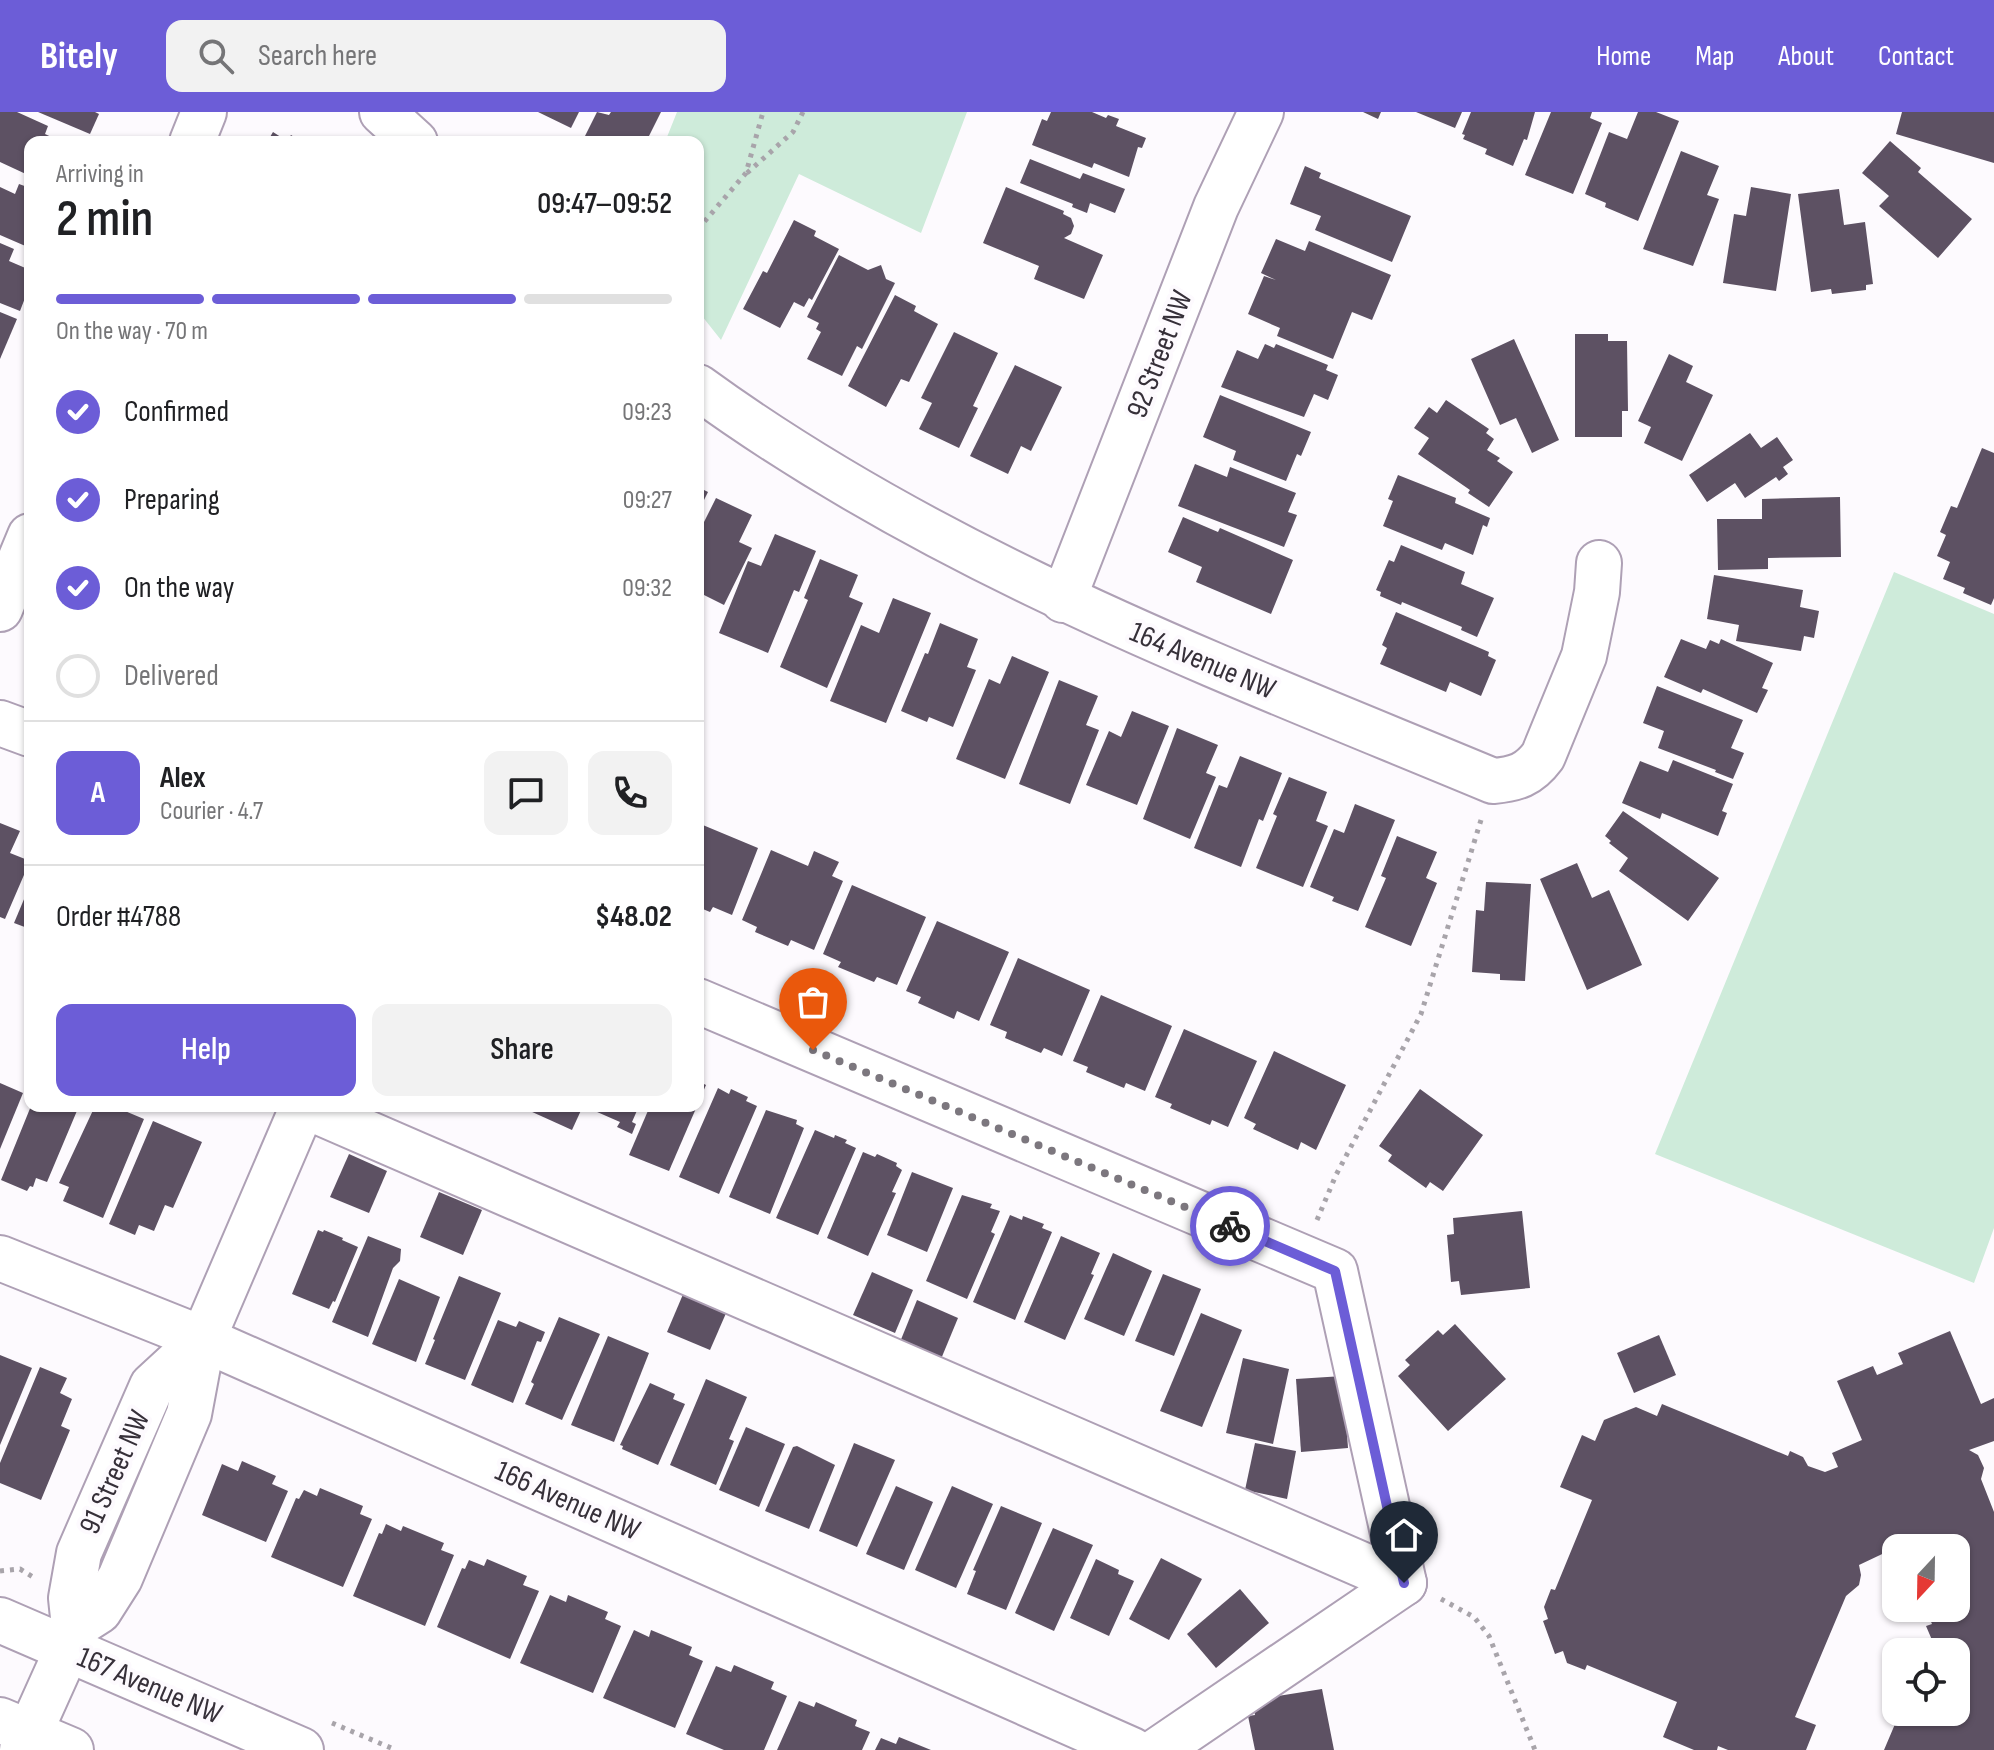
<!DOCTYPE html>
<meta charset="utf-8">
<style>
:root{--surface:#fff;--page:#f2f2f2;--text:#202124;--muted:#757577;--line:#e0e0e0;--accent:#6c5dd7}
body{margin:0;font-family:"Sofia Sans Condensed",sans-serif;background:var(--page);color:var(--text);height:100vh;display:flex;flex-direction:column;font-size:30px;white-space:nowrap}
*{box-sizing:border-box;margin:0}
p{font-size:26px;color:var(--muted)}
.icon{flex:none;width:44px;height:44px;fill:none;stroke:currentColor;stroke-width:2;stroke-linecap:round;stroke-linejoin:round}
.map{position:relative;flex:1;overflow:hidden}
.side{position:absolute;left:24px;top:24px;width:680px;height:976px;display:flex;flex-direction:column;background:var(--surface);border-radius:16px;box-shadow:0 2px 6px #0004}
.side>*{flex:none}
.needle{width:52px;rotate:202deg}
.controls{position:absolute;left:1882px;top:1422px;display:grid;gap:16px}
.controls a{display:grid;place-items:center;width:88px;height:88px;border-radius:16px;background:var(--surface);box-shadow:0 2px 6px #0004;font-size:40px}
.pin{position:absolute;display:grid;place-items:center;width:68px;height:68px;color:#fff;margin:-82px -34px;border-radius:50% 50% 50% 0;rotate:-45deg;box-shadow:0 0 8px #0007}
.pin .icon{rotate:45deg}
.courier{position:absolute;display:grid;place-items:center;width:80px;height:80px;margin:-40px;border:6px solid #6c5dd7;border-radius:50%;background:#fff;color:#222;box-shadow:0 2px 10px #0007}
.head em{font-style:normal;font-weight:600}
.head div{display:flex;flex-direction:column-reverse}
.head{display:flex;align-items:center;justify-content:space-between;height:136px;padding:0 32px}
h1{font-size:52px;font-weight:600;line-height:60px}
.bar{display:grid;grid-template-columns:repeat(4,1fr);gap:12px 8px;align-content:center;height:96px;padding:0 32px}
.bar i{height:10px;border-radius:6px;background:var(--line)}
.bar .current{background:var(--accent)}
.bar p{grid-column:span 4}
.line{display:flex;align-items:center;gap:20px;padding:0 32px;border-top:2px solid var(--line)}
.line div{flex:1}
.round{display:grid;place-items:center;flex:none;width:84px;height:84px;border-radius:16px;background:var(--page)}
ol{padding:0 32px;list-style:none}
li{display:flex;align-items:center;gap:24px;height:88px}
li p{margin-inline-start:auto}
li .icon{padding:8px;border-radius:50%;background:var(--accent);color:#fff;stroke-width:4}
li:last-child{color:var(--muted)}
li i{width:44px;height:44px;border:4px solid var(--line);border-radius:50%}
.primary-button{display:flex;gap:16px;margin-top:auto;padding:16px 32px}
.primary-button a{flex:1;height:92px;border-radius:16px;background:var(--accent);color:#fff;font-size:32px;font-weight:600;line-height:92px;text-align:center}
.primary-button a+a{background:var(--page);color:var(--text)}
header{display:flex;align-items:center;gap:48px;box-sizing:border-box;height:112px;padding:0 40px;background:var(--accent);color:#fff}
header strong{font-size:38px}
nav{display:flex;gap:44px;margin-inline-start:auto;font-size:28px}
.search{width:560px;height:72px;background:var(--page);display:flex;align-items:center;gap:20px;box-sizing:border-box;padding:0 28px;border-radius:16px;color:var(--muted);font-size:30px}
.map>svg:first-child{display:block}
.green{fill:#ceebda}
.building{fill:#5d5163}
.lines{fill:none;stroke-linecap:round;stroke-linejoin:round}
.minor-casing{stroke:#aea0b5;stroke-width:48}
.major-casing{stroke:#aea0b5;stroke-width:48}
.path{stroke:#a8a4aa;stroke-width:5;stroke-dasharray:4 6;stroke-linecap:butt}
.minor{stroke:#fff;stroke-width:44}
.major{stroke:#fff;stroke-width:44}
.done{stroke:#7c777e;stroke-width:8;stroke-dasharray:0 14.4}
.route{stroke:#6c5dd7;stroke-width:10}
.labels{text-anchor:middle;stroke-width:8;stroke-linejoin:round;paint-order:stroke}
.street-label{font-size:30px;fill:#363039;stroke:#fdfafe}
</style>
<header>
<strong>Bitely</strong>
<div class="search"><svg class="icon" aria-label="search" viewBox="0 0 24 24"><circle cx="10" cy="10" r="6"/><path d="M15 15l6 6"/></svg>Search here</div>
<nav><a>Home</a><a>Map</a><a>About</a><a>Contact</a></nav>
</header>
<div class="map">
<svg width="1994" height="1638" viewBox="0 0 1994 1638">
<rect width="100%" height="100%" fill="#fdfafe"/>
<g class="green">
<path d="M677 0H967L921 121 799 62 721 228 698 199V30H665Z"/>
<path d="M1894 460 1994 502V1116L1974 1171 1655 1042Z"/>
</g>
<g class="building">
<path d="M0 0H17L48 14 45 22 62 30H30V67L27 66 28 63 0 50Z"/>
<path d="M38 0H95L99 2 90 22Z"/>
<path d="M538 0H579L571 16Z"/>
<path d="M597 0 609 3 611 0H661L646 30H582Z"/>
<path d="M1051 0H1092L1106 6 1108 3 1119 7 1116 14 1146 26 1142 36 1138 35 1129 65 1094 51 1092 56 1032 33 1042 7 1047 9Z"/>
<path d="M1363 0H1381L1378 7Z"/>
<path d="M1416 0H1462L1455 16Z"/>
<path d="M1471 0H1535L1527 28 1524 27 1513 54 1485 42 1487 37 1463 27 1465 23 1462 22Z"/>
<path d="M1551 0H1592L1590 6 1602 11 1573 82 1525 63Z"/>
<path d="M1638 0H1656L1679 9 1638 109 1605 95 1606 91 1585 82 1609 20 1627 27Z"/>
<path d="M1902 0H1994V51L1896 22Z"/>
<path d="M273 20 287 29 291 23 302 30H267Z"/>
<path d="M1890 29 1921 56 1918 60 1972 107 1938 146 1879 94 1889 84 1862 61Z"/>
<path d="M1681 39 1719 54 1707 83 1719 87 1693 154 1643 137Z"/>
<path d="M1030 47 1080 67 1083 61 1125 77 1115 101 1090 91 1087 101 1072 95 1073 92 1020 71Z"/>
<path d="M1305 54 1321 61 1319 66 1411 104 1392 150 1315 118 1321 104 1290 92Z"/>
<path d="M19 72 30 76V136L0 123V75L15 82Z"/>
<path d="M1006 75 1064 99 1063 102 1071 106 1074 114 1071 122 1064 126 1103 143 1084 187 1034 167 1039 154 983 131Z"/>
<path d="M1751 75 1791 82 1776 179 1723 171 1734 102 1746 104Z"/>
<path d="M1839 77 1844 113 1865 110 1873 172 1866 173V178L1832 182 1831 177 1811 180 1798 82Z"/>
<path d="M794 108 816 119 814 124 839 137 812 188 809 186 804 195 794 190 780 216 743 197 763 159 767 161Z"/>
<path d="M1276 127 1305 139 1309 129 1391 163 1372 208 1352 200 1333 247 1277 224 1280 216 1248 202 1264 164 1276 168 1261 161Z"/>
<path d="M0 131 14 137 9 149 30 158V173L20 199 0 191Z"/>
<path d="M839 143 868 158 881 153 886 167 895 171 862 237 857 234 842 264 807 247 821 220 816 217 819 211 807 205Z"/>
<path d="M895 183 916 194 914 199 938 212 909 270 901 267 886 295 848 274Z"/>
<path d="M0 200 17 207 0 247Z"/>
<path d="M954 220 998 241 973 294 978 296 959 336 919 317 932 291 921 286Z"/>
<path d="M1575 222H1608V229H1627L1628 299H1622V325H1575Z"/>
<path d="M1514 227 1559 328 1532 341 1516 306 1500 313 1471 247Z"/>
<path d="M1265 232 1274 236 1276 232 1328 253 1326 258 1338 263 1328 288 1314 282 1304 305 1221 275 1237 238 1258 247Z"/>
<path d="M1669 242 1693 254 1686 270 1713 283 1682 349 1644 331 1651 315 1638 309Z"/>
<path d="M1015 253 1062 275 1031 339 1021 334 1008 362 970 344Z"/>
<path d="M1220 283 1311 320 1301 344 1297 342 1286 369 1233 348 1236 339 1203 325Z"/>
<path d="M1446 288 1489 317 1486 321 1494 327 1487 338 1500 346 1497 349 1513 360 1489 395 1468 381 1470 378 1418 342 1429 326 1414 316 1429 295 1437 301Z"/>
<path d="M1750 321 1761 336 1777 325 1793 348 1783 355 1788 362 1779 369 1776 365 1745 386 1735 371 1707 390 1689 363Z"/>
<path d="M1982 336 1994 341V486L1991 493 1963 481 1965 476 1943 467 1950 450 1937 444 1946 423 1940 420 1951 394 1957 396Z"/>
<path d="M1195 352 1227 365 1230 355 1296 381 1288 400 1297 403 1284 435 1178 394Z"/>
<path d="M1398 363 1456 386 1455 391 1490 406 1487 415 1483 413 1473 443 1445 431 1442 438 1383 414 1393 389 1388 387Z"/>
<path d="M698 375 708 380 698 400Z"/>
<path d="M1840 385 1841 445 1768 446V457L1718 458 1717 407H1762V387Z"/>
<path d="M716 386 752 403 739 430 752 436 724 493 698 480V422Z"/>
<path d="M1183 405 1218 420 1220 416 1293 448 1271 502 1196 470 1202 455 1168 440Z"/>
<path d="M775 422 816 439 799 480 794 478 768 541 719 521 748 449 761 454Z"/>
<path d="M1401 433 1465 460 1461 472 1494 486 1477 525 1461 518 1462 515 1402 490 1401 493 1380 484 1381 480 1376 478 1389 448 1394 450Z"/>
<path d="M820 447 858 463 849 485 863 491 827 576 780 555 808 488 804 486Z"/>
<path d="M1714 463 1803 478 1800 495 1819 499 1814 526 1804 524 1801 539 1736 529 1739 513 1707 507Z"/>
<path d="M893 486 931 501 886 611 830 589 861 513 879 521Z"/>
<path d="M1396 500 1489 540 1488 544 1496 548 1481 584 1450 570 1446 580 1380 552 1387 536 1382 533Z"/>
<path d="M940 511 978 527 967 555 976 558 953 615 929 605 927 610 901 599 925 541 928 542Z"/>
<path d="M1681 527 1706 537 1710 528 1719 532 1721 527 1773 551 1762 576 1768 578 1757 601 1703 577 1701 581 1664 565Z"/>
<path d="M1012 544 1049 560 1005 667 956 647 989 567 1000 572Z"/>
<path d="M1059 568 1098 584 1086 613 1099 618 1070 692 1019 672Z"/>
<path d="M1657 574 1743 608 1731 636 1744 641 1733 667 1715 660 1716 658 1658 636 1664 619 1643 611Z"/>
<path d="M1132 599 1169 614 1137 693 1086 673 1109 619 1121 625Z"/>
<path d="M1177 616 1218 633 1206 661 1216 665 1190 727 1143 707Z"/>
<path d="M1240 644 1282 661 1263 709 1259 707 1241 755 1194 736 1219 673 1227 676Z"/>
<path d="M1673 648 1733 672 1722 699 1727 701 1718 724 1662 701 1660 707 1622 691 1640 649 1668 660Z"/>
<path d="M1289 665 1327 680 1316 709 1328 714 1303 775 1256 756 1277 704 1273 702Z"/>
<path d="M1355 692 1395 708 1358 799 1332 789 1334 785 1310 775 1334 717 1344 721Z"/>
<path d="M1623 699 1719 766 1688 809 1619 759 1628 746 1609 731 1611 729 1605 724Z"/>
<path d="M0 711 20 719 10 741 30 749 5 807 0 805Z"/>
<path d="M698 711 758 736 732 803 713 795 710 800 698 795Z"/>
<path d="M1397 724 1437 740 1426 766 1437 771 1411 834 1365 815 1386 766 1381 764Z"/>
<path d="M771 738 808 754 814 739 839 750 832 764 843 769 814 838 791 828 788 834 755 820 757 815 742 808Z"/>
<path d="M1577 751 1592 786 1609 778 1642 853 1587 878 1540 767Z"/>
<path d="M1486 770 1531 772 1525 869 1500 868V862L1472 860 1476 798 1484 799Z"/>
<path d="M30 773V817L14 811Z"/>
<path d="M852 773 926 805 897 873 877 865 874 870 838 855 841 850 823 842Z"/>
<path d="M937 809 1009 840 979 909 957 899 954 907 918 891 921 885 906 879Z"/>
<path d="M1018 846 1090 878 1062 944 1044 936 1041 941 1005 926 1007 920 990 913Z"/>
<path d="M1101 883 1172 914 1145 979 1126 971 1124 976 1086 960 1088 955 1073 949Z"/>
<path d="M1184 917 1257 949 1228 1015 1212 1008 1210 1013 1170 996 1172 992 1155 985Z"/>
<path d="M1274 939 1346 973 1316 1038 1301 1030 1298 1038 1253 1017 1256 1012 1244 1006Z"/>
<path d="M698 969 706 973 698 991Z"/>
<path d="M0 971 23 981 0 1037Z"/>
<path d="M718 976 729 982 731 977 748 985 746 989 757 994 719 1082 679 1065Z"/>
<path d="M1420 977 1483 1023 1443 1079 1430 1070 1426 1076 1388 1049 1392 1043 1379 1034Z"/>
<path d="M31 994H79L47 1070 36 1066 33 1075 30 1074 27 1079 1 1068Z"/>
<path d="M95 994H113L144 1007 103 1106 63 1089 69 1075 59 1071Z"/>
<path d="M532 994H583L572 1018 530 999Z"/>
<path d="M589 994H639L632 1010 636 1012 632 1022 617 1015 620 1010 588 996Z"/>
<path d="M650 994H697L669 1059 629 1043Z"/>
<path d="M766 998 797 1008 796 1012 804 1016 770 1102 729 1085Z"/>
<path d="M153 1009 202 1030 173 1096 165 1093 154 1119 139 1113 135 1123 109 1112Z"/>
<path d="M815 1018 834 1026 835 1023 847 1028 845 1031 856 1036 818 1123 776 1106Z"/>
<path d="M863 1040 875 1045 877 1042 897 1051 896 1054 902 1058 892 1080 896 1081 868 1144 827 1126Z"/>
<path d="M349 1042 387 1059 369 1101 330 1085Z"/>
<path d="M912 1060 953 1076 927 1140 887 1123Z"/>
<path d="M439 1080 482 1098 463 1143 420 1125Z"/>
<path d="M962 1083 992 1092 990 1096 1000 1099 991 1120 995 1122 967 1187 926 1169Z"/>
<path d="M1522 1099 1530 1176 1461 1183 1459 1169 1451 1170 1447 1123 1454 1122 1453 1106Z"/>
<path d="M1010 1103 1022 1108 1023 1104 1044 1112 1042 1116 1052 1120 1015 1208 973 1190Z"/>
<path d="M318 1118 323 1120 324 1118 343 1126 342 1128 358 1135 335 1190 333 1189 329 1197 292 1182Z"/>
<path d="M368 1124 401 1137 400 1149 393 1156 368 1225 332 1210Z"/>
<path d="M1061 1124 1100 1141 1091 1162 1094 1163 1065 1228 1024 1210Z"/>
<path d="M1113 1141 1152 1159 1124 1224 1084 1207Z"/>
<path d="M872 1160 913 1178 895 1221 853 1203Z"/>
<path d="M1163 1162 1201 1177 1174 1244 1135 1229Z"/>
<path d="M459 1164 501 1181 465 1268 425 1252 435 1228 433 1227Z"/>
<path d="M399 1167 440 1185 416 1250 372 1232Z"/>
<path d="M684 1180 727 1199 710 1238 667 1220Z"/>
<path d="M917 1188 958 1206 941 1247 900 1230Z"/>
<path d="M1201 1201 1242 1218 1202 1315 1160 1299Z"/>
<path d="M559 1205 600 1222 562 1308 525 1292 534 1272 531 1270Z"/>
<path d="M498 1208 516 1215 519 1209 545 1220 541 1230 537 1229 513 1291 471 1273Z"/>
<path d="M1455 1212 1506 1267 1448 1319 1398 1264 1410 1253 1405 1248 1438 1218 1443 1223Z"/>
<path d="M1950 1219 1981 1292 1994 1286V1329L1969 1338 1978 1343 1984 1356 1981 1367 1994 1400V1638H1884L1898 1605H1904L1909 1600H1956V1540H1933L1935 1535 1926 1514 1932 1512 1925 1496H1956V1436L1897 1435 1859 1453 1861 1463 1859 1473 1846 1484 1795 1605 1816 1613 1806 1638H1728L1718 1634 1717 1638H1694L1663 1625 1677 1590 1587 1553 1585 1558 1567 1551 1563 1539 1555 1542 1543 1509 1548 1507 1544 1495 1551 1477 1555 1478 1592 1388 1560 1375 1582 1323 1595 1329 1604 1308 1636 1295 1657 1304 1662 1292 1788 1344 1790 1339 1803 1345 1808 1354 1825 1360 1838 1355 1832 1341 1862 1328 1837 1269 1873 1254 1877 1263 1903 1252 1898 1241Z"/>
<path d="M1659 1223 1676 1263 1634 1281 1617 1241Z"/>
<path d="M608 1224 649 1241 614 1330 571 1313Z"/>
<path d="M0 1243 32 1256 0 1333Z"/>
<path d="M1243 1246 1289 1257 1273 1332 1226 1321Z"/>
<path d="M40 1255 67 1266 60 1281 72 1287 61 1314 70 1318 41 1388 0 1371V1351Z"/>
<path d="M1343 1264 1348 1336 1301 1340 1296 1267Z"/>
<path d="M706 1267 747 1285 729 1327 734 1329 716 1373 670 1353Z"/>
<path d="M650 1271 675 1282 673 1287 685 1292 658 1353 622 1337 623 1334 620 1333Z"/>
<path d="M746 1315 785 1332 759 1395 719 1378Z"/>
<path d="M854 1331 895 1348 857 1435 819 1419Z"/>
<path d="M1255 1331 1296 1339 1287 1387 1245 1378Z"/>
<path d="M797 1334 835 1353 809 1417 765 1399 793 1335Z"/>
<path d="M242 1349 276 1364 272 1372 288 1379 266 1430 202 1403 222 1352 238 1359Z"/>
<path d="M896 1374 933 1390 904 1458 866 1442Z"/>
<path d="M952 1374 993 1392 956 1476 915 1458Z"/>
<path d="M320 1376 363 1394 360 1402 372 1407 343 1475 271 1445 296 1386 299 1387 304 1378 317 1384Z"/>
<path d="M1001 1394 1042 1411 1006 1498 967 1482 976 1459 973 1458Z"/>
<path d="M386 1412 401 1419 403 1414 444 1431 441 1438 454 1443 425 1514 353 1484 379 1421 382 1422Z"/>
<path d="M1053 1416 1093 1433 1054 1519 1015 1501Z"/>
<path d="M1161 1446 1202 1467 1169 1528 1129 1507Z"/>
<path d="M487 1447 527 1464 523 1473 539 1479 510 1547 437 1515 462 1456 465 1457 469 1448 484 1454Z"/>
<path d="M1096 1447 1119 1458 1118 1462 1134 1469 1109 1524 1070 1506Z"/>
<path d="M1240 1477 1269 1511 1216 1556 1187 1522Z"/>
<path d="M550 1483 566 1490 568 1483 608 1500 605 1507 621 1514 593 1581 520 1551Z"/>
<path d="M634 1518 649 1525 651 1518 692 1535 689 1543 703 1549 675 1616 603 1586Z"/>
<path d="M734 1553 774 1570 771 1577 787 1584 764 1638H724L686 1622 716 1554 731 1560Z"/>
<path d="M1322 1577 1334 1638H1255L1248 1604 1255 1603 1252 1588Z"/>
<path d="M799 1589 814 1595 816 1590 857 1608 855 1614 870 1620 862 1638H777Z"/>
<path d="M899 1625 931 1638H875L881 1626 896 1632Z"/>
</g>
<g class="lines">
<defs>
<g id="minor">
<path d="M382 0 415 30"/>
<path d="M192 30 204 0"/>
<path d="M698 275C940 451 1219 555 1493 669 1516 667 1529 663 1543 644L1584 544 1597 480 1599 451"/>
<path d="M1063 488 1216 95 1261 0"/>
<path d="M0 497 30 424"/>
<path d="M0 611 30 622"/>
<path d="M698 889 1335 1159 1404 1471"/>
<path d="M305 994 1404 1471 1158 1638"/>
<path d="M0 1146 203 1227 1132 1638"/>
<path d="M74 1515 99 1499 120 1466 189 1302 203 1227 303 994"/>
<path d="M22 1638 67 1538 74 1515 71 1486 79 1441 152 1274 203 1227"/>
</g>
<g id="major">
<path d="M0 1508 301 1638"/>
<path d="M0 1608 71 1638"/>
</g>
</defs>
<use href="#minor" class="minor-casing"/>
<use href="#major" class="major-casing"/>
<g class="path">
<path d="M747 61 793 20 803 0"/>
<path d="M698 117 746 61 763 0"/>
<path d="M1317 1108 1336 1063 1421 902 1481 708"/>
<path d="M0 1459 20 1457 33 1465"/>
<path d="M1441 1487 1474 1505 1489 1524 1535 1638"/>
<path d="M332 1611 396 1638"/>
</g>
<use href="#minor" class="minor"/>
<use href="#major" class="major"/>
</g>
<g class="lines">
<path class="done" d="M813 938 1230 1114"/>
<path class="route" d="M1230 1114 1335 1159 1404 1471"/>
</g>
<g class="labels">
<g class="street-label">
<text transform="translate(1159 242) rotate(-69)" y="10">92 Street NW</text>
<text transform="translate(1203 548) rotate(23)" y="10">164 Avenue NW</text>
<text transform="translate(114 1360) rotate(-66)" y="10">91 Street NW</text>
<text transform="translate(568 1388) rotate(24)" y="10">166 Avenue NW</text>
<text transform="translate(150 1573) rotate(23)" y="10">167 Avenue NW</text>
</g>
</g>
</svg>
<div class="controls">
<a><svg class="needle" viewBox="-14 -14 28 28"><path d="M0-13l5 13h-10z" fill="#e53935"/><path d="M0 13l5-13h-10z" fill="#757577"/></svg></a>
<a><svg class="icon" aria-label="locate" viewBox="0 0 24 24"><circle cx="12" cy="12" r="6"/><path d="M12 2v4M12 18v4M2 12h4M18 12h4"/></svg></a>
</div>
<div class="pin" style="left:813px;top:938px;background:#ea580c"><svg class="icon" aria-label="bag" viewBox="0 0 24 24"><path d="M5 8h14l-1 12H6zM9 8a3 3 0 0 1 6 0"/></svg></div>
<div class="pin" style="left:1404px;top:1471px;background:#1f2937"><svg class="icon" aria-label="home" viewBox="0 0 24 24"><path d="M3 11l9-7 9 7M6 9v11h12V9"/></svg></div>
<div class="courier" style="left:1230px;top:1114px"><svg class="icon" aria-label="bike" viewBox="0 0 24 24"><circle cx="6" cy="16" r="4"/><circle cx="18" cy="16" r="4"/><path d="M6 16l4-8h5l3 8M10 8l3 8H6M13 5h3"/></svg></div>
<section class="side">
<div class="head"><div><h1>2 min</h1><p>Arriving in</p></div><em>09:47–09:52</em></div>
<div class="bar"><i class="current"></i><i class="current"></i><i class="current"></i><i></i><p>On the way · 70 m</p></div>
<ol>
<li><svg class="icon" aria-label="check" viewBox="0 0 24 24"><path d="M5 12l5 5 9-10"/></svg>Confirmed<p>09:23</p></li>
<li><svg class="icon" aria-label="check" viewBox="0 0 24 24"><path d="M5 12l5 5 9-10"/></svg>Preparing<p>09:27</p></li>
<li><svg class="icon" aria-label="check" viewBox="0 0 24 24"><path d="M5 12l5 5 9-10"/></svg>On the way<p>09:32</p></li>
<li><i></i>Delivered</li>
</ol>
<div class="line" style="height:144px"><b class="round" style="background:var(--accent);color:#fff">A</b><div><b>Alex</b><p>Courier · 4.7</p></div><a class="round"><svg class="icon" aria-label="chat" viewBox="0 0 24 24"><path d="M4 5h16v11H9l-5 4z"/></svg></a><a class="round"><svg class="icon" aria-label="phone" viewBox="0 0 24 24"><path d="M5 4h4l2 5-3 2q2 4 5 5l2-3 5 2v4C11 20 4 13 5 4z"/></svg></a></div>
<div class="line" style="height:104px"><div>Order #4788</div><b>$48.02</b></div>
<div class="primary-button"><a>Help</a><a>Share</a></div>
</section>
</div>
